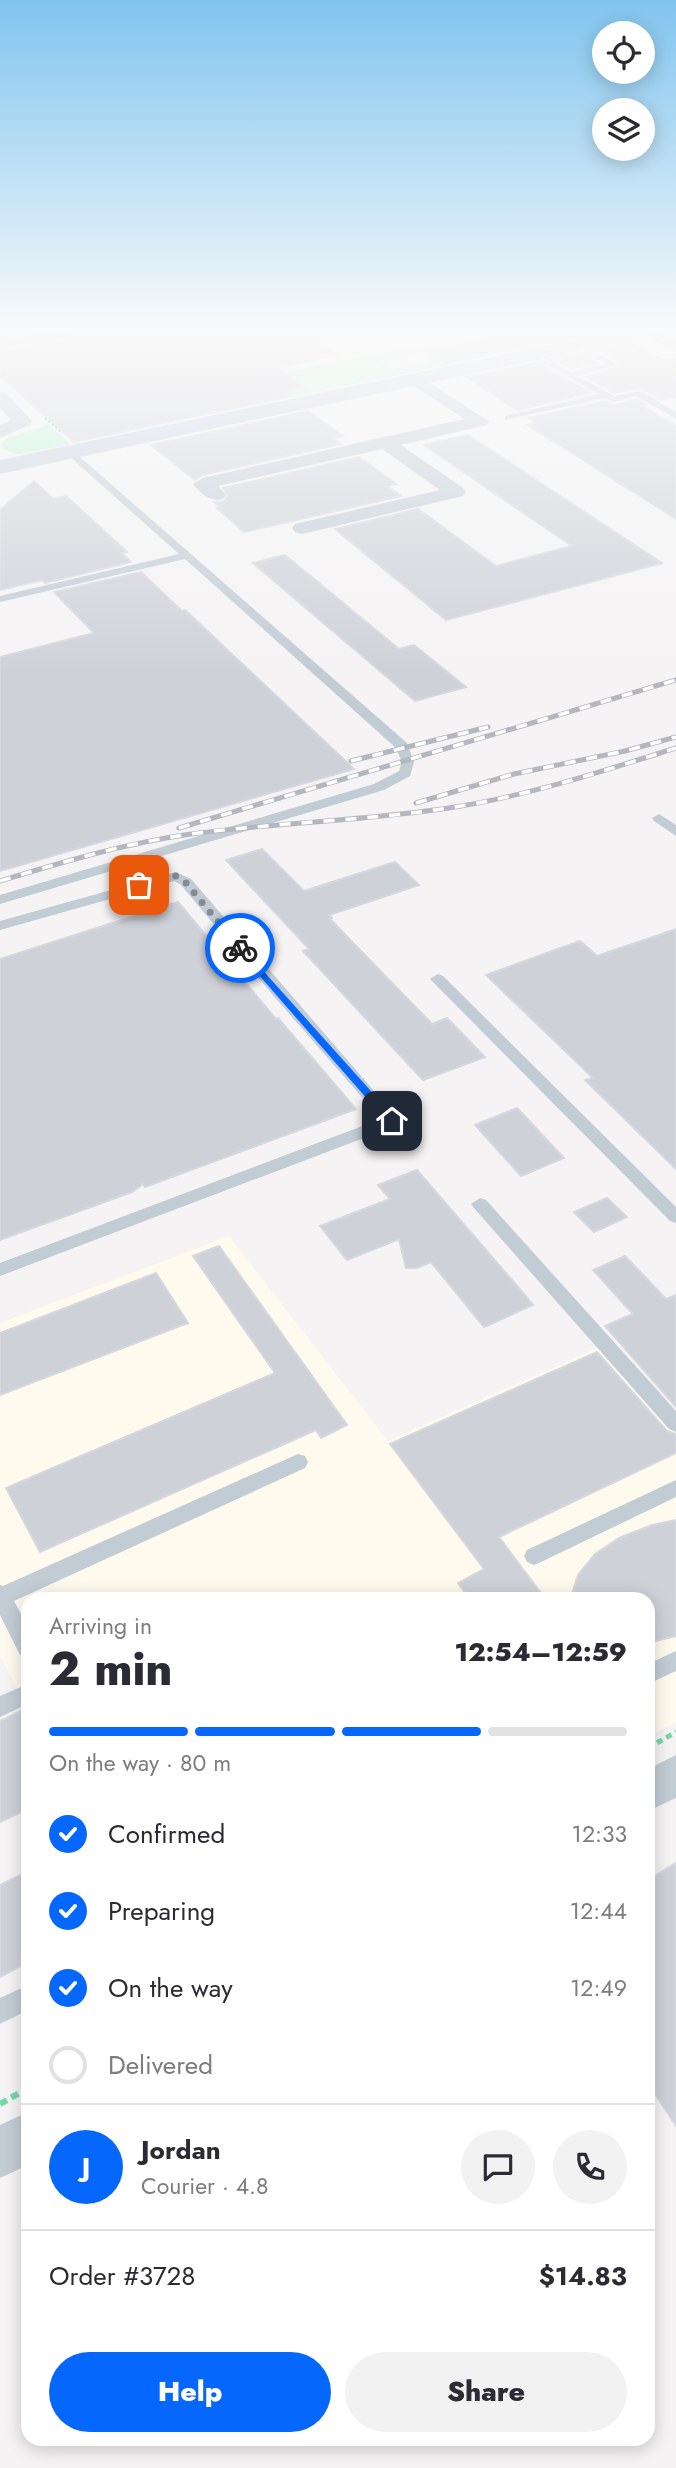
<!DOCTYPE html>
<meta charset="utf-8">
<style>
:root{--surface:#fff;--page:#f2f2f3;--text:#2b2b33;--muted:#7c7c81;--line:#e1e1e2;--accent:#0667fc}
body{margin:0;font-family:Jost,sans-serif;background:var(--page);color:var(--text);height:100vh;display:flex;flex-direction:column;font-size:26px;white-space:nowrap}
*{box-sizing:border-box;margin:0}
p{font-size:23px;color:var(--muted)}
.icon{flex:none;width:38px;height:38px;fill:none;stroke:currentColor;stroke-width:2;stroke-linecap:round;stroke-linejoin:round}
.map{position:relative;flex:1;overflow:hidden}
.panel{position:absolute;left:21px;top:1592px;width:634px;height:854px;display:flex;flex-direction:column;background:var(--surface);border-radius:21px;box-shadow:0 4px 18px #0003}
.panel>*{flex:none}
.tools{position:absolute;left:592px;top:21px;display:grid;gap:14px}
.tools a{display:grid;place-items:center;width:63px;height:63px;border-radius:50%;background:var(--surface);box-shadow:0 4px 18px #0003;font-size:35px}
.pin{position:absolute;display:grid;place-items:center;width:60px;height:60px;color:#fff;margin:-30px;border-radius:14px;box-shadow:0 4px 10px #0006}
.courier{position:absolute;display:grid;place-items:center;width:70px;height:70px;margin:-35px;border:5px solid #0667fc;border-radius:50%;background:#fff;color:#222;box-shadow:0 2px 9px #0007}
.head em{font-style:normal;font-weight:800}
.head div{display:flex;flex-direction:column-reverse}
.head{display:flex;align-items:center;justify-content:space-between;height:119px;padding:0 28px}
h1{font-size:46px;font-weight:800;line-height:52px}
.bar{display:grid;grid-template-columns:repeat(4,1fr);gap:10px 7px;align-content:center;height:84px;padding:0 28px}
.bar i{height:9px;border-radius:5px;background:var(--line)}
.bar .active{background:var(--accent)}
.bar p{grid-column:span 4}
.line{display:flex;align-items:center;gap:18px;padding:0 28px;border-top:2px solid var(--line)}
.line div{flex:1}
.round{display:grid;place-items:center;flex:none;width:74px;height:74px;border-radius:37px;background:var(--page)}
ol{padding:0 28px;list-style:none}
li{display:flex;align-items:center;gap:21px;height:77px}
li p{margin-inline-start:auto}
li .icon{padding:7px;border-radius:50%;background:var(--accent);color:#fff;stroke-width:4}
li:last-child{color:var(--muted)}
li i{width:38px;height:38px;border:4px solid var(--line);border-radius:50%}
.cta{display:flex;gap:14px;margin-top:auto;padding:14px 28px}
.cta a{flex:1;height:80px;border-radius:42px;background:var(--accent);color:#fff;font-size:28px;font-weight:800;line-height:80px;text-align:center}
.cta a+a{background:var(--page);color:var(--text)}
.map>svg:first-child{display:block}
.commercial{fill:#fefaed}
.green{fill:#bef5d6;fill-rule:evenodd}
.building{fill:#ced1d8;stroke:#d6d8df;stroke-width:2}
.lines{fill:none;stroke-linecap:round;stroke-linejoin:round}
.path-far2{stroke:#72d8aa;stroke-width:2.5;stroke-dasharray:2.5 2;stroke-linecap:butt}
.path-far1{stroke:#72d8aa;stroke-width:5;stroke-dasharray:6 4.5;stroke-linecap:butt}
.path{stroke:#72d8aa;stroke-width:6;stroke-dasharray:8 5;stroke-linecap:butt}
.lane{fill:#c2ccd5;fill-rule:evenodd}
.street{fill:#c2ccd5;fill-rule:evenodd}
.secondary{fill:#c4cfdd;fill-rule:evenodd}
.rail-casing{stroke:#b4b7be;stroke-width:5}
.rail{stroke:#fff;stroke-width:3.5;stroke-dasharray:11;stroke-linecap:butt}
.route{fill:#0667fc}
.done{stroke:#858c95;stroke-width:7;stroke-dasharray:0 12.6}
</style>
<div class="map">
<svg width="676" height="2468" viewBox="0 0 676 2468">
<rect width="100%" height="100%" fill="#f5f3f3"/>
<path class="commercial" d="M229 1236 388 1441 611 1342 676 1413V1722L648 1737V1600H28V1709L0 1656V1323Z"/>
<g class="green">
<path d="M395 350H422L465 361 259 404 223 385ZM419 352 431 361 391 369 378 361Z"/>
<path d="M49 425 70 444 17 455 3 448 2 443 7 438Z"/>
</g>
<g class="building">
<path d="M116 328H298L339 355 277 368 305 387 282 393 287 397 74 442 0 376V350L94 336 103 330Z"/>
<path d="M570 328 606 330 446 364 425 351 541 330 558 339Z"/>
<path d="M631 343 665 361 676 359V397L661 400 641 388 614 393 585 377 620 366 619 363 600 351 591 354 593 360 598 363 571 369 556 361 545 364 546 367 591 393 517 410 467 377Z"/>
<path d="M637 399 645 404 640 405 676 426V519L528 425 537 423 529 418 605 401 614 405Z"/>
<path d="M308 411 343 436 333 438 341 444 202 475 195 480 151 445Z"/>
<path d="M468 435 627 540 662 563 446 620 335 529 418 509 496 566 572 546 424 445Z"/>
<path d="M359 457 396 484 387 486 401 496 244 532 217 508H221L214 502H223L228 497 223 488Z"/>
<path d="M34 481 53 499 66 496 127 552 122 553 131 562 45 583 42 580 0 590V510Z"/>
<path d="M285 555 399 649 414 645 466 687 415 701 253 563Z"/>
<path d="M141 572 182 611 185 610 354 769 0 871V657L94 633 54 592Z"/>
<path d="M262 849 304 891 395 862 419 885 329 915 332 918 330 919 432 1024 447 1018 485 1057 423 1080 303 951 309 949 226 860Z"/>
<path d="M178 902 276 1019 278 1018 356 1109 145 1187 143 1184 132 1192 0 1240V959Z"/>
<path d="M676 929V1169L585 1080 593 1078 486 975 580 941 597 956Z"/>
<path d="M517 1108 564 1158 521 1176 475 1125Z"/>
<path d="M417 1170 511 1279 533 1305 484 1327 431 1262 417 1268H406L399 1239 347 1260 320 1226 390 1199 378 1185Z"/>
<path d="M607 1198 627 1217 594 1232 574 1212Z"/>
<path d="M219 1246 347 1425 321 1438 316 1430 40 1552 6 1488 275 1373 193 1256Z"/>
<path d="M625 1256 666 1299 676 1295V1407L605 1326 633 1314 593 1270Z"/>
<path d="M156 1273 188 1323 0 1395V1333Z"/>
<path d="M597 1352 667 1431 676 1434V1453L499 1537 546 1600H470L458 1583 484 1569 390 1444Z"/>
<path d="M676 1520V1636L648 1643V1600H570L578 1575 595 1554 619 1538 652 1525Z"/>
<path d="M28 1707V1809L0 1822V1721Z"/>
<path d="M676 1863V2126L648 2083V1880Z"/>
<path d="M28 1871V1962L0 1977V1885Z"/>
</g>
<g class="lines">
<path class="path-far2" d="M45 418 62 433"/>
<path class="path-far1" d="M648 1748 676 1732"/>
<path class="path" d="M0 2104 28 2088"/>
<g class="lane">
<path d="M594 354H600L618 365 578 376 614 396 641 391 676 412V419L637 396 613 402 605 398 505 420V416L598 394 547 365 555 363 571 372 605 364 594 358Z"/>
<path d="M72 450 407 743 414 762 410 776 384 790 0 904V895L374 784 399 771 402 762 396 748 185 559 0 602V596L179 554 68 455 67 453Z"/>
<path d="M659 814 676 825V836L654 821 652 818Z"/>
<path d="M176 872 191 879 400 1121 398 1125 0 1276V1263L381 1119 272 994 181 885 174 881 0 930V921Z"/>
<path d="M438 974 443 976 676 1207V1223L670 1221 433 982 430 979Z"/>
<path d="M480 1198 486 1200 676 1411V1432L669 1429 474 1208 471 1204Z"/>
<path d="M298 1454 305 1456 308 1462 305 1468 14 1601 28 1627V1657L20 1655 0 1615V1585L3 1586Z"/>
<path d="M676 1480V1497L541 1562 534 1565 527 1562 524 1556 527 1550Z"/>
<path d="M676 1651V1671L648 1684V1664Z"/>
<path d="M28 1684V1704L0 1717V1696Z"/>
<path d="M28 1985V2010L0 2024V1998Z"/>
</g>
<g class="street">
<path d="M61 328H102L94 333 0 348V338Z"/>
<path d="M643 328H660L676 339V351L651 340Z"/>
<path d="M417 375 489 421 487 425 401 445 463 488 466 492 463 496 302 534 295 532 292 528 295 524 440 490 382 449 218 486 226 495 223 499C210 502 201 494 193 484L203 478 464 419 411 384 408 380 411 376Z"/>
<path d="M0 392 6 393 32 421 30 425 0 438V425L11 420 0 408Z"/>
<path d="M676 1755V1798L648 1811V1769Z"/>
<path d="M28 2112V2165L0 2178V2125Z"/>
</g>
<path class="secondary" d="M630 328H669L659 334 0 474V460Z"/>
<defs>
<g id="rail">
<path d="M351 761 488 727"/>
<path d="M416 803 514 774 625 751 676 737"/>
<path d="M179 828 676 680"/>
<path d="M0 881C63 862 126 843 191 834 279 822 368 821 455 807 531 795 603 771 676 748"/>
</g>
</defs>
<use href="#rail" class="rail-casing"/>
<use href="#rail" class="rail"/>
</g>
<linearGradient id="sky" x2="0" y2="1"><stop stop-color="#81c4ee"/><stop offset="0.49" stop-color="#fafafa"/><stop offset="1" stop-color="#fafafa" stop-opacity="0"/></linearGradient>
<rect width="676" height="674" fill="url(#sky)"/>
<path class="route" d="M240 945 396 1119V1124H389L237 950V946Z"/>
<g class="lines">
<path class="done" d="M139 885 176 876 186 883 240 948"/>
</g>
</svg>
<div class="tools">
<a><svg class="icon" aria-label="locate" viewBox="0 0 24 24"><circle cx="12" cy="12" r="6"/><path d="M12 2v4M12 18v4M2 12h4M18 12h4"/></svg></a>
<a><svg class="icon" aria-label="layers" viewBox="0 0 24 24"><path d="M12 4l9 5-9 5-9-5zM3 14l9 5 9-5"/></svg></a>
</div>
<div class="pin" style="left:139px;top:885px;background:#ea580c"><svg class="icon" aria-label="bag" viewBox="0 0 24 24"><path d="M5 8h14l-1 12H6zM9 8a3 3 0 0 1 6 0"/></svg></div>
<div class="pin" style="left:392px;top:1121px;background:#1f2937"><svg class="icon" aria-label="home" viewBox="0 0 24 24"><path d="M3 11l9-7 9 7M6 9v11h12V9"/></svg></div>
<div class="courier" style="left:240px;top:948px"><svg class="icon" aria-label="bike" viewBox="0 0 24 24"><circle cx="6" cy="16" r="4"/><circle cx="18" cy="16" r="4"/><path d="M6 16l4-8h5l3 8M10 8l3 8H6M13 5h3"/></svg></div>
<section class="panel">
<div class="head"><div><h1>2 min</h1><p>Arriving in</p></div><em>12:54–12:59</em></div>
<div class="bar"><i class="active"></i><i class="active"></i><i class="active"></i><i></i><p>On the way · 80 m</p></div>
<ol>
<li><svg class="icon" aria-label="check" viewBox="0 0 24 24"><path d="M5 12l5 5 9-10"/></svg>Confirmed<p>12:33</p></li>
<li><svg class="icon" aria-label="check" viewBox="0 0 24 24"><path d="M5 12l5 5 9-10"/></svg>Preparing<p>12:44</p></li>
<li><svg class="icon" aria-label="check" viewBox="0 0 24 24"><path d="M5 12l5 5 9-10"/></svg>On the way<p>12:49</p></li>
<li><i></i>Delivered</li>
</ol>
<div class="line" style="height:126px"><b class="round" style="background:var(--accent);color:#fff">J</b><div><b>Jordan</b><p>Courier · 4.8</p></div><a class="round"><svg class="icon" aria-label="chat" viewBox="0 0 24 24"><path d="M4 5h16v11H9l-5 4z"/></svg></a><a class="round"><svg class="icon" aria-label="phone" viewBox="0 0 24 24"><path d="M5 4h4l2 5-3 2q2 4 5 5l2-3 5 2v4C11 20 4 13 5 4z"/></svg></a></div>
<div class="line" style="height:91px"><div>Order #3728</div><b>$14.83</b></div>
<div class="cta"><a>Help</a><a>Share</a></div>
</section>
</div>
